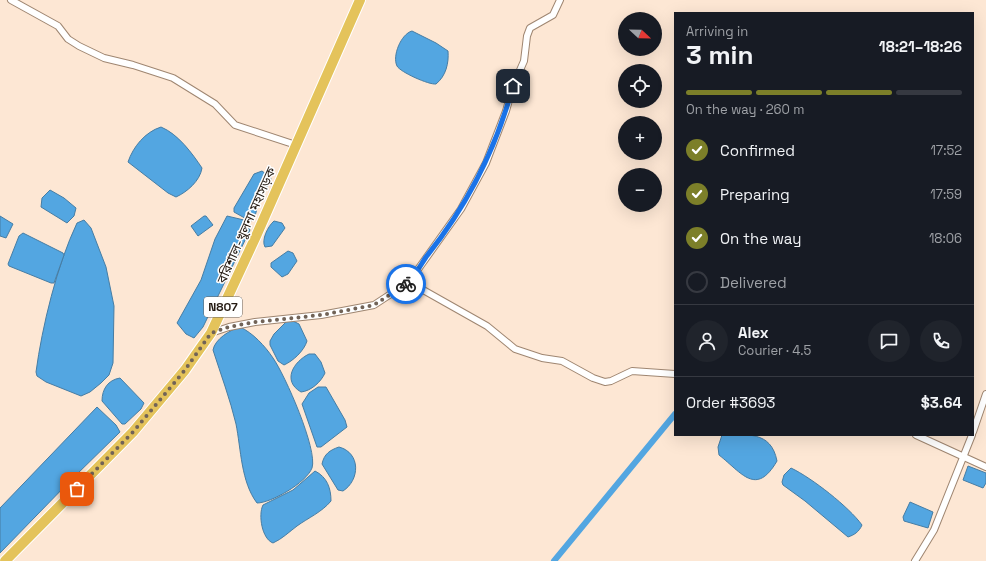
<!DOCTYPE html>
<meta charset="utf-8">
<style>
:root{--surface:#171b24;--page:#20242c;--text:#f1f3f6;--muted:#9ea1a6;--line:#363941;--accent:#7c7f29}
body{margin:0;font-family:"Space Grotesk","Noto Sans Bengali",sans-serif;background:var(--page);color:var(--text);height:100vh;display:flex;flex-direction:column;font-size:15px;white-space:nowrap}
*{box-sizing:border-box;margin:0}
p{font-size:13px;color:var(--muted)}
.icon{flex:none;width:22px;height:22px;fill:none;stroke:currentColor;stroke-width:2;stroke-linecap:round;stroke-linejoin:round}
.map{position:relative;flex:1;overflow:hidden}
.drawer{position:absolute;left:674px;top:12px;width:300px;height:424px;display:flex;flex-direction:column;background:var(--surface);border-radius:0px;box-shadow:0 4px 16px #0002}
.drawer>*{flex:none}
.needle{width:26px;rotate:112deg}
.buttons{position:absolute;left:618px;top:12px;display:grid;gap:8px}
.buttons a{display:grid;place-items:center;width:44px;height:44px;border-radius:50%;background:var(--surface);box-shadow:0 4px 16px #0002;font-size:20px}
.pin{position:absolute;display:grid;place-items:center;width:34px;height:34px;color:#fff;margin:-17px;border-radius:8px;box-shadow:0 2px 6px #0006}
.courier{position:absolute;display:grid;place-items:center;width:40px;height:40px;margin:-20px;border:3px solid #1a73e8;border-radius:50%;background:#fff;color:#222;box-shadow:0 1px 5px #0007}
.head em{font-style:normal;font-weight:700}
.head div{display:flex;flex-direction:column-reverse}
.head{display:flex;align-items:center;justify-content:space-between;height:68px;padding:0 12px}
h1{font-size:26px;font-weight:700;line-height:30px}
.bar{display:grid;grid-template-columns:repeat(4,1fr);gap:6px 4px;align-content:center;height:48px;padding:0 12px}
.bar i{height:5px;border-radius:3px;background:var(--line)}
.bar .active{background:var(--accent)}
.bar p{grid-column:span 4}
.line{display:flex;align-items:center;gap:10px;padding:0 12px;border-top:1px solid var(--line)}
.line div{flex:1}
.round{display:grid;place-items:center;flex:none;width:42px;height:42px;border-radius:21px;background:var(--page)}
ol{padding:0 12px;list-style:none}
li{display:flex;align-items:center;gap:12px;height:44px}
li p{margin-inline-start:auto}
li .icon{padding:4px;border-radius:50%;background:var(--accent);color:#fff;stroke-width:4}
li:last-child{color:var(--muted)}
li i{width:22px;height:22px;border:2px solid var(--line);border-radius:50%}
.map>svg:first-child{display:block}
.water{fill:#53a6e1;stroke:#467da4}
.lines{fill:none;stroke-linecap:round;stroke-linejoin:round}
.canal{stroke:#53a6e1;stroke-width:6}
.minor-casing{stroke:#9f8671;stroke-width:8}
.trunk-casing{stroke:#fff;stroke-width:12}
.minor{stroke:#fff;stroke-width:6}
.trunk{stroke:#e4c35b;stroke-width:10}
.done{stroke:#716357;stroke-width:4;stroke-dasharray:0 7.2}
.route{stroke:#1a73e8;stroke-width:5}
.labels{text-anchor:middle;stroke-width:3;stroke-linejoin:round;paint-order:stroke}
.shield{fill:#fff;stroke:#67605a;stroke-width:1}
.shield-label{font-size:12px;font-weight:bold;fill:#261c14}
.street-label{font-size:13px;fill:#261c14;stroke:#fff}
</style>
<div class="map">
<svg width="986" height="561" viewBox="0 0 986 561">
<rect width="100%" height="100%" fill="#fde7d4"/>
<g class="water">
<path d="M412 31 436 43 448 51C449 63 446 76 436 84 429 85 400 72 397 66 392 56 401 34 412 31Z"/>
<path d="M161 127C178 134 192 153 202 168 200 181 187 192 176 197L168 193 128 162C133 147 145 132 161 127Z"/>
<path d="M262 171 270 177 271 179 259 201 254 220 250 221 234 212V208L254 174Z"/>
<path d="M50 190 64 198 76 208 74 216 67 223 41 207 42 198Z"/>
<path d="M0 216 13 224 6 238 0 236Z"/>
<path d="M204 216H206L213 225 198 236 191 226Z"/>
<path d="M227 216 244 220 250 230 203 327 194 338 186 334 177 323 201 280 215 239Z"/>
<path d="M84 220 91 228 106 267 114 306 113 363 109 375 101 383 90 392 81 396 46 382 37 376 36 372C42 327 57 265 77 223Z"/>
<path d="M274 221 282 223 285 228 272 246 265 247C261 240 268 226 274 221Z"/>
<path d="M23 233 63 253 64 255 54 283H51L9 266 8 264 19 236Z"/>
<path d="M288 251 293 253 297 261 288 274 282 277 271 267V263Z"/>
<path d="M289 319 299 324 307 341C304 351 293 361 284 365L278 361 270 345V341L274 334Z"/>
<path d="M240 327C253 333 265 346 273 358 285 375 318 450 312 468 306 483 271 503 257 503 241 482 241 449 236 424 230 399 221 375 213 350 215 339 230 330 240 327Z"/>
<path d="M309 354H315L321 362 325 373C321 382 311 391 301 392 282 381 293 362 309 354Z"/>
<path d="M120 378 144 403 141 409 125 424H122L102 401C102 389 108 380 120 378Z"/>
<path d="M318 387H326L345 420 347 427 321 447H317L302 404 309 393Z"/>
<path d="M97 407 116 425 120 432 72 479 0 553V508Z"/>
<path d="M722 435C746 435 771 430 777 461 756 497 742 473 719 455L718 447Z"/>
<path d="M339 447C361 453 360 480 343 491L338 490 322 464C324 454 330 450 339 447Z"/>
<path d="M968 466 986 473V483L983 488 963 480Z"/>
<path d="M791 468C812 478 849 507 862 525 859 532 854 535 848 537L805 501 783 485 782 482 784 475Z"/>
<path d="M315 471C327 477 331 488 331 501 322 512 308 518 297 526 289 532 282 539 273 543 262 539 258 515 263 505L293 490Z"/>
<path d="M910 502 933 512 928 528 904 521 903 517Z"/>
</g>
<g class="lines">
<path class="canal" d="M554 561 675 414"/>
<defs>
<g id="minor">
<path d="M11 0 58 26 68 39 79 46 104 58 133 65 173 78 215 104 235 125 296 145"/>
<path d="M409 282 487 326 515 349 542 358 562 361 593 378 605 382 611 381 632 371 675 374"/>
<path d="M211 333 229 327 255 322 321 315 374 305 409 282 461 209 486 163 506 111 513 86 524 61 527 36 530 28 553 15 560 0"/>
<path d="M973 432 986 394"/>
<path d="M916 435 986 467"/>
<path d="M915 561 934 530 972 435"/>
</g>
<path id="trunk" d="M5 561 133 432 185 370 211 333 257 234 360 0"/>
</defs>
<use href="#minor" class="minor-casing"/>
<use href="#trunk" class="trunk-casing"/>
<use href="#minor" class="minor"/>
<use href="#trunk" class="trunk"/>
</g>
<g class="lines">
<path class="done" d="M77 489 133 432 185 370 211 333 229 327 255 322 321 315 364 307 374 305 406 284"/>
<path class="route" d="M406 284C414 278 420 266 426 257 467 206 496 149 513 86"/>
</g>
<g class="labels">
<rect class="shield" x="204" y="297" width="38" height="20" rx="3"/>
<g class="shield-label">
<text x="223" y="311">N807</text>
</g>
<g class="street-label">
<text transform="translate(246 225) rotate(-66)" y="5">বরিশাল-খুলনা মহাসড়ক</text>
</g>
</g>
</svg>
<div class="buttons">
<a><svg class="needle" viewBox="-14 -14 28 28"><path d="M0-13l5 13h-10z" fill="#e53935"/><path d="M0 13l5-13h-10z" fill="#9ea1a6"/></svg></a>
<a><svg class="icon" aria-label="locate" viewBox="0 0 24 24"><circle cx="12" cy="12" r="6"/><path d="M12 2v4M12 18v4M2 12h4M18 12h4"/></svg></a>
<a>+</a>
<a>−</a>
</div>
<div class="pin" style="left:77px;top:489px;background:#ea580c"><svg class="icon" aria-label="bag" viewBox="0 0 24 24"><path d="M5 8h14l-1 12H6zM9 8a3 3 0 0 1 6 0"/></svg></div>
<div class="pin" style="left:513px;top:86px;background:#1f2937"><svg class="icon" aria-label="home" viewBox="0 0 24 24"><path d="M3 11l9-7 9 7M6 9v11h12V9"/></svg></div>
<div class="courier" style="left:406px;top:284px"><svg class="icon" aria-label="bike" viewBox="0 0 24 24"><circle cx="6" cy="16" r="4"/><circle cx="18" cy="16" r="4"/><path d="M6 16l4-8h5l3 8M10 8l3 8H6M13 5h3"/></svg></div>
<section class="drawer">
<div class="head"><div><h1>3 min</h1><p>Arriving in</p></div><em>18:21–18:26</em></div>
<div class="bar"><i class="active"></i><i class="active"></i><i class="active"></i><i></i><p>On the way · 260 m</p></div>
<ol>
<li><svg class="icon" aria-label="check" viewBox="0 0 24 24"><path d="M5 12l5 5 9-10"/></svg>Confirmed<p>17:52</p></li>
<li><svg class="icon" aria-label="check" viewBox="0 0 24 24"><path d="M5 12l5 5 9-10"/></svg>Preparing<p>17:59</p></li>
<li><svg class="icon" aria-label="check" viewBox="0 0 24 24"><path d="M5 12l5 5 9-10"/></svg>On the way<p>18:06</p></li>
<li><i></i>Delivered</li>
</ol>
<div class="line" style="height:72px"><a class="round"><svg class="icon" aria-label="person" viewBox="0 0 24 24"><circle cx="12" cy="8" r="4"/><path d="M4 21q1-7 8-7t8 7"/></svg></a><div><b>Alex</b><p>Courier · 4.5</p></div><a class="round"><svg class="icon" aria-label="chat" viewBox="0 0 24 24"><path d="M4 5h16v11H9l-5 4z"/></svg></a><a class="round"><svg class="icon" aria-label="phone" viewBox="0 0 24 24"><path d="M5 4h4l2 5-3 2q2 4 5 5l2-3 5 2v4C11 20 4 13 5 4z"/></svg></a></div>
<div class="line" style="height:52px"><div>Order #3693</div><b>$3.64</b></div>
</section>
</div>
